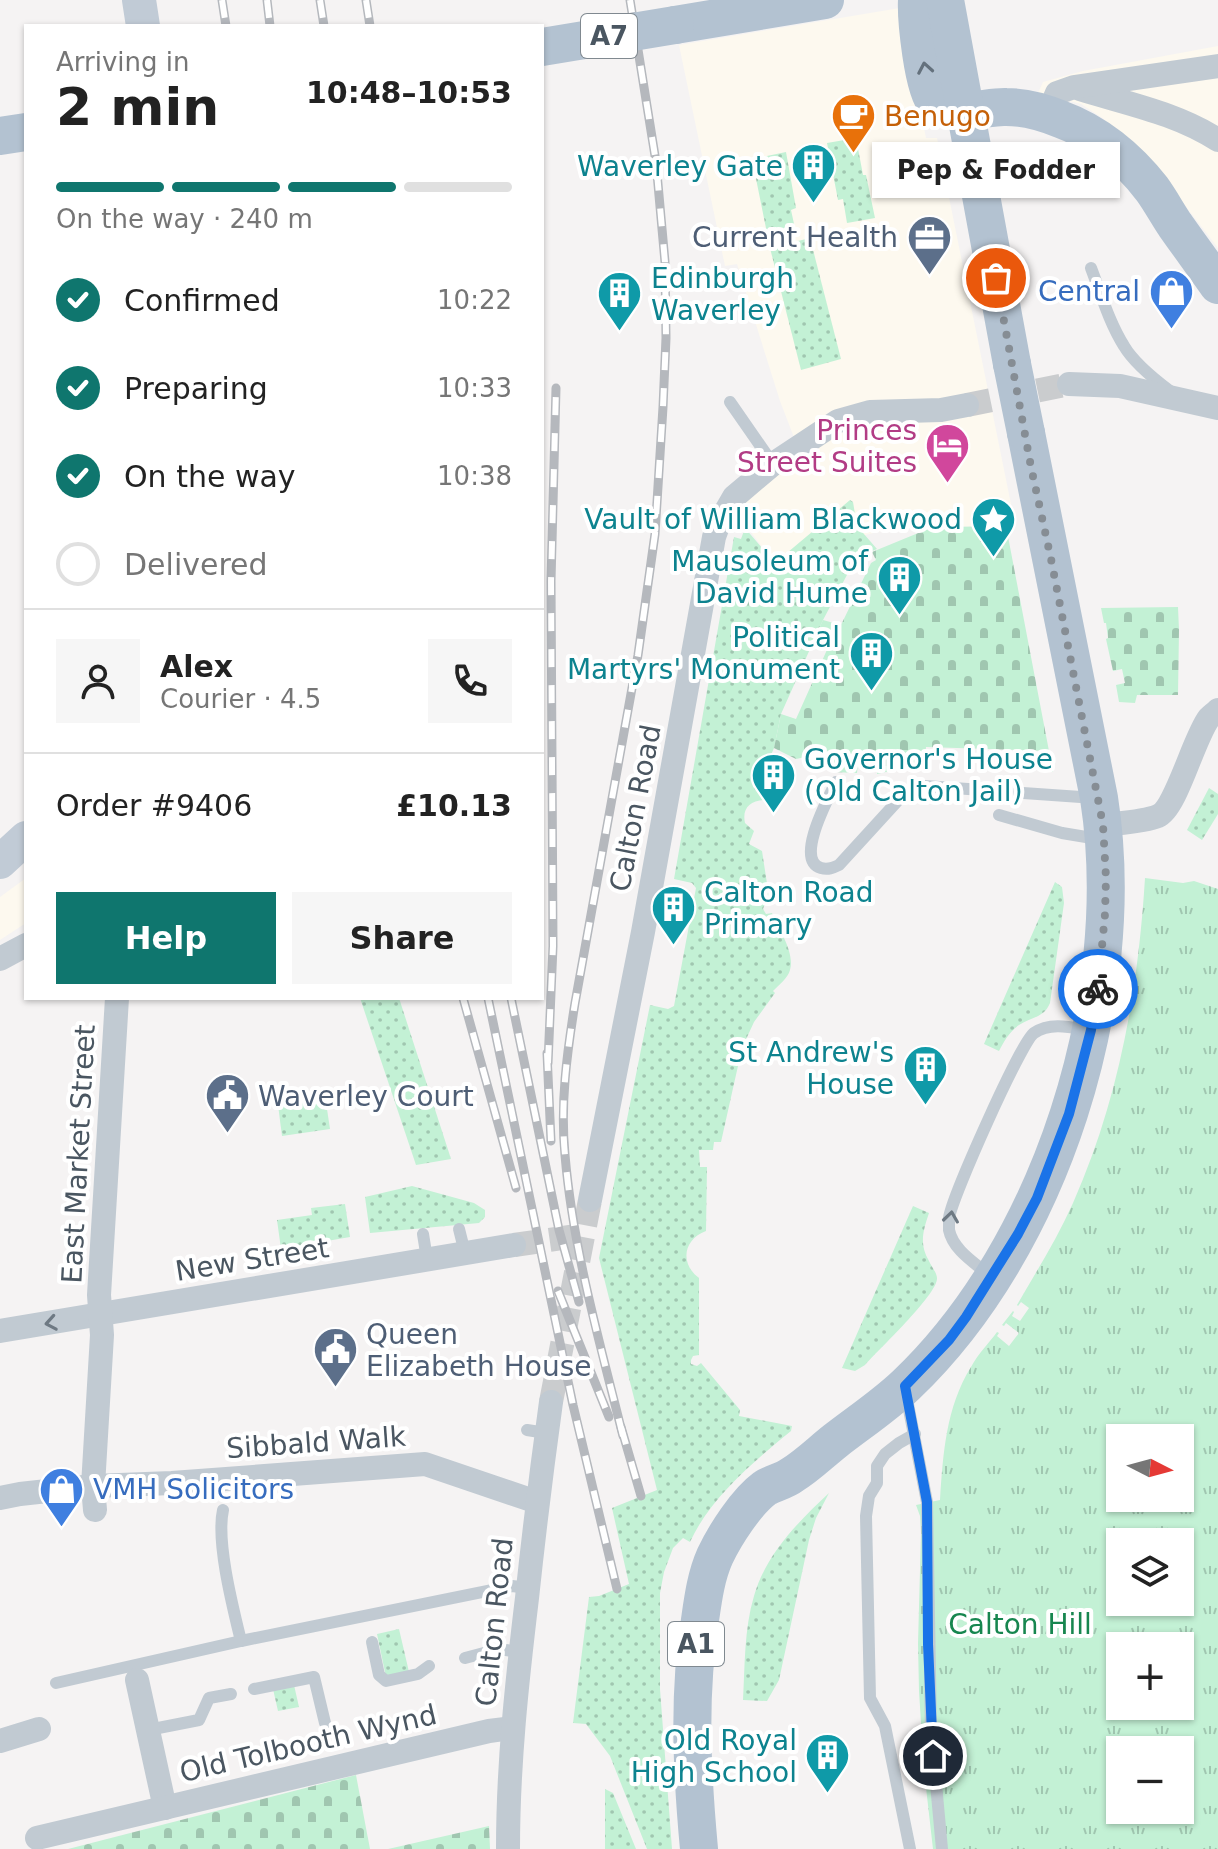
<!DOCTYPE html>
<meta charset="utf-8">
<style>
:root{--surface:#fff;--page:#f6f6f6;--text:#222;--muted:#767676;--line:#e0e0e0;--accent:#0f766e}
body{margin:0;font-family:"DejaVu Sans",sans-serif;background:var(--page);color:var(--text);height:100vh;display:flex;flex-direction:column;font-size:30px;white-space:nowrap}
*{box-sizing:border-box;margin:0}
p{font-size:26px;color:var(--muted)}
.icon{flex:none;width:44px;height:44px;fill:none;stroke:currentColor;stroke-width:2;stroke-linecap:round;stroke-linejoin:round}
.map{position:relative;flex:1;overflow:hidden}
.drawer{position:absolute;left:24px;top:24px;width:520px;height:976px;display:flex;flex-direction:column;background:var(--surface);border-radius:0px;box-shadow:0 2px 6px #0004}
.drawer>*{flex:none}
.needle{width:52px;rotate:96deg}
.controls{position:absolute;left:1106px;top:1424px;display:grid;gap:16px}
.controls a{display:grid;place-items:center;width:88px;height:88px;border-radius:0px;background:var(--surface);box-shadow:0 2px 6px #0004;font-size:40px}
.pin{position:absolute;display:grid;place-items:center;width:68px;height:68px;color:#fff;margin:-34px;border:4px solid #fff;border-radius:50%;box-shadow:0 2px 8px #0007}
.courier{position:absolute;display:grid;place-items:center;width:80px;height:80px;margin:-40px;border:6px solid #1a73e8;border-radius:50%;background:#fff;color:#222;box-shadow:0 2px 10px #0007}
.bubble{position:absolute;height:56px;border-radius:0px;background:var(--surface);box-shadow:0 2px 6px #0004;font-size:26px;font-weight:800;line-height:56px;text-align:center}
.summary em{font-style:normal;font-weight:800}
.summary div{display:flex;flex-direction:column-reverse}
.summary{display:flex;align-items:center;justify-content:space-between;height:136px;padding:0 32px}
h1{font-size:52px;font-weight:800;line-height:60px}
.bar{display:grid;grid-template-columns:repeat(4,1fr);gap:12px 8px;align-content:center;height:96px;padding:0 32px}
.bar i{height:10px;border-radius:6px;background:var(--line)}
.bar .on{background:var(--accent)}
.bar p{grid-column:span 4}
.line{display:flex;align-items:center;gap:20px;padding:0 32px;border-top:2px solid var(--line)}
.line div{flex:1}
.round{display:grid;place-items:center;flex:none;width:84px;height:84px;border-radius:0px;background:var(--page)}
ol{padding:0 32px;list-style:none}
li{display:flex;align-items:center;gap:24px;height:88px}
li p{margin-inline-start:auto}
li .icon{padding:8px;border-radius:50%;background:var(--accent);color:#fff;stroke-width:4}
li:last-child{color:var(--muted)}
li i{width:44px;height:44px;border:4px solid var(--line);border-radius:50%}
.cta{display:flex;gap:16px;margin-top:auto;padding:16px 32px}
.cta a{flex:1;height:92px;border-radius:0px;background:var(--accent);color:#fff;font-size:32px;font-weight:800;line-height:92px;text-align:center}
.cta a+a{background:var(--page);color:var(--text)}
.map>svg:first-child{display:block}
.commercial{fill:#fdf9ef}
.grass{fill:url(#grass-dots)}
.cemetery{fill:url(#cemetery-stones)}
.park{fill:url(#park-tufts);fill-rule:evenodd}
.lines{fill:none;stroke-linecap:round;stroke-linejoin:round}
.street-tunnel{stroke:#caccce;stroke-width:24;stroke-dasharray:24 12;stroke-linecap:butt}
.lane{stroke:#c1cad2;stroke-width:12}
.street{stroke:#c1cad2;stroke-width:24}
.secondary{stroke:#c1cbd6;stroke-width:34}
.primary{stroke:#b3c2d1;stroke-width:38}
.rail-casing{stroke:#b5b8bd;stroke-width:9}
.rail{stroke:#fff;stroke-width:6;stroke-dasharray:18;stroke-linecap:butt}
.primary-bridge{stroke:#b3c2d1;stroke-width:38}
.oneway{stroke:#64717d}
.oneway2{stroke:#6e7983}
.done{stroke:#868d94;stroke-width:8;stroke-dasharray:0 14.4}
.route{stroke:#1a73e8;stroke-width:10}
.labels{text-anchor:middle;stroke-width:8;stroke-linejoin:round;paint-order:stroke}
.shield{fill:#fff;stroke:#808990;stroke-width:2}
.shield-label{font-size:26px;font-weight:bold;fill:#4a5661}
.food-label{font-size:28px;fill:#c56008;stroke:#fff;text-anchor:start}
.culture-label{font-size:28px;fill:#0d838f;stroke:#fff;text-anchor:end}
.service-label{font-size:28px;fill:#4e5e75;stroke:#fff;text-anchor:start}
.shop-label{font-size:28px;fill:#366cbe;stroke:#fff;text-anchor:end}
.hotel-label{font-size:28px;fill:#b23c85;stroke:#fff;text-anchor:end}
.street-label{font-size:28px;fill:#4a5661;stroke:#fff}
.park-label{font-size:28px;fill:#17864f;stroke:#fff}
</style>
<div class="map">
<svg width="1218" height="1849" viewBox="0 0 1218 1849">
<defs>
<pattern id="grass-dots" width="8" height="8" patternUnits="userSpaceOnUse" patternTransform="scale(2)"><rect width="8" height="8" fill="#c3f1d5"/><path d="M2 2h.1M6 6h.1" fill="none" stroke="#a0c6b0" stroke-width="1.8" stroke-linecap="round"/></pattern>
<pattern id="cemetery-stones" width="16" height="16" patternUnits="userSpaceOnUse" patternTransform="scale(2)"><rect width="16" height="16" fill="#c3f1d5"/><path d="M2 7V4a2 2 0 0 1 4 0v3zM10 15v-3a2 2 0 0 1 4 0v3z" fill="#a0c6b0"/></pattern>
<pattern id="park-tufts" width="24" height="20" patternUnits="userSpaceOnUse" patternTransform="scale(2)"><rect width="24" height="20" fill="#c3f1d5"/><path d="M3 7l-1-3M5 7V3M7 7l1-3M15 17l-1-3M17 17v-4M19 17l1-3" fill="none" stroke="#a0c6b0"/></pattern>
</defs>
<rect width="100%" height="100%" fill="#f5f3f3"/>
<g class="commercial">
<path d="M900 8 926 138H937L1015 524 1006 526 946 527 943 516 853 538 782 574 734 509 800 453 780 401 737 264 725 266 679 45Z"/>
<path d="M1218 46V248L1141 149 1101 117 1081 104 1038 93 1043 82 1083 71Z"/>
<path d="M26 878V923L0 940V897Z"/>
</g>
<g class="grass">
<path d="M856 138 863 175H866L875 218 847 223 843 199 838 200 827 143Z"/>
<path d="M786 152 796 208 791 210 796 233 768 238 752 159Z"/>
<path d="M810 238 841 359 801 370 770 248Z"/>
<path d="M850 500 853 502 857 526 877 549 856 558 823 620 781 714 774 748 761 778H780L773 792 769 790 764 791 761 795 764 800C749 801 742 809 745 823L754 831 749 844 762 851 770 903 765 904 763 909 766 914 772 913C779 929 795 953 790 970 788 978 779 985 773 991L775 993 754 1022 742 1048 721 1142H714L713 1150H699L700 1167H707L706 1231C684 1239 679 1263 699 1278V1355L693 1356 691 1360V1364L697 1366 701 1363 740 1410 739 1416 792 1426 791 1431C754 1461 710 1498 690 1542L683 1538 673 1548 664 1572 660 1593V1689L672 1849H647L610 1756 586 1724 573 1723 589 1597 599 1596 629 1584 612 1508 657 1490 599 1258 650 1005 668 1009 674 1006 696 888 692 883 674 879 734 537 741 539 745 528 775 563Z"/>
<path d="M1209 788 1218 794V814L1202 840 1187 830Z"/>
<path d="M1055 882 1062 887 1064 903 1050 1003C1044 1018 1031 1017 1019 1025 1010 1031 1004 1041 999 1051L984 1044Z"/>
<path d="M360 998H399L451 1159 416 1165Z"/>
<path d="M324 1089 330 1129 282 1136 277 1097Z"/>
<path d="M412 1186 474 1203 485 1210V1217L479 1223 370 1233 365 1197Z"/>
<path d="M345 1204 350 1237 281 1249 277 1220 312 1215 311 1208Z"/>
<path d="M913 1206 929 1213C923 1231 919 1244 929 1261 931 1266 937 1273 937 1278 938 1294 877 1351 865 1365L855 1371 842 1368Z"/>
<path d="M829 1493 816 1518 809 1540 779 1680 767 1701 743 1700C745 1666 744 1629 754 1596 766 1554 798 1522 829 1493Z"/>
<path d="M399 1629 409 1672 386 1677 377 1634Z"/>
<path d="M294 1685 299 1707 278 1711 273 1689Z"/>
<path d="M605 1789 613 1793 636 1849H605Z"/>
</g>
<g class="cemetery">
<path d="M945 522 946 527 1006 526 1053 772 1044 767V751L926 747 925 763 877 774V756L859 755 857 773 833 772V751L796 759 774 748 781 714 796 719 830 643 815 637 823 620 841 625 871 563 876 560 872 552Z"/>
<path d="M1178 607 1179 630 1178 695H1137L1135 703 1119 702 1116 685 1125 683 1122 669 1113 671 1106 639 1108 638 1106 623H1104L1101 608Z"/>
<path d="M356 1775 370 1849H68Z"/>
<path d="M489 1826 490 1849H388Z"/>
</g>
<path class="park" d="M1145 878 1183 883 1194 881 1218 889V1849H933L924 1770 919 1691 918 1644 921 1533 920 1516 916 1505 940 1500C943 1454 946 1407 971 1367 978 1354 989 1343 997 1332L999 1333 997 1336 1009 1346 1019 1333 1006 1323 1004 1326 1002 1325 1013 1311 1014 1312 1012 1316 1020 1321 1029 1308 1021 1302 1018 1306 1017 1305C1036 1272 1057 1239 1073 1203 1119 1099 1138 991 1145 878ZM1120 1438H1180V1498H1120ZM1120 1542H1180V1602H1120ZM1120 1646H1180V1706H1120ZM1120 1750H1180V1810H1120Z"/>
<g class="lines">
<g class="street-tunnel">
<path d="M967 405 1069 384"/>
<path d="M514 1245 583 1235"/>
<path d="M551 1402 590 1200"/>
</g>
<g class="lane">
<path d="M1091 268C1101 294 1109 322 1124 346 1134 363 1154 379 1170 391"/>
<path d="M730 402 773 464"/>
<path d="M836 782C829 797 794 860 821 868 828 870 833 868 839 865L903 795 912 788 925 786 1095 798"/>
<path d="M999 815 1062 833 1098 839"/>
<path d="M459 1229 465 1253"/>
<path d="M423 1234 427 1259"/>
<path d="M989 1275C975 1263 953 1250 949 1230 949 1228 949 1219 949 1218 952 1197 1021 1042 1034 1033 1050 1022 1070 1027 1088 1030"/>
<path d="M906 1394 927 1502 931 1730 942 1849"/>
<path d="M527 1430 546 1433"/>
<path d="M223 1510C216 1542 233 1608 241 1641"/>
<path d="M372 1642 379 1675 386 1681 418 1674 429 1666"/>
<path d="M465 1658 499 1649 520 1652"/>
<path d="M56 1683 241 1641 512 1586 528 1588"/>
<path d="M254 1689 314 1677 325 1723"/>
<path d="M148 1730 199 1720 209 1698 231 1694"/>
<path d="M910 1849 885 1726 870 1698 866 1516 869 1496 877 1483V1466L885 1454 899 1443 915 1434"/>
</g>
<g class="street">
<path d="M1080 89C1128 104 1176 113 1218 140"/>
<path d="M1048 114 1057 93 1074 87 1218 66"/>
<path d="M1069 384 1120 386 1218 408"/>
<path d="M1103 825C1119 823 1144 822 1158 816 1176 809 1194 737 1209 718 1212 715 1215 713 1218 710"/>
<path d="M0 959 26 945"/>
<path d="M590 1200 643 932 714 537 719 523 734 497 773 464 838 421 870 412 941 410 967 405"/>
<path d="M0 1331 514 1245"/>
<path d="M0 1498 20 1494 93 1486 172 1483 425 1464 537 1502"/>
<path d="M95 1510 93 1486 102 1335 99 1295 117 998"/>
<path d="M137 1680 165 1808"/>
<path d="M0 1741 39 1729"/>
<path d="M37 1838 489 1731 512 1728"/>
<path d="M508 1849C508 1764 517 1681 527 1598 534 1532 542 1467 551 1402"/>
</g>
<g class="secondary">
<path d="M139 0 143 26"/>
<path d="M0 862 26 838"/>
</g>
<g class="primary">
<path d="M917 0C916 19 923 89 935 102 952 119 986 106 1006 107 1025 107 1043 112 1060 119 1096 132 1128 158 1152 189 1160 200 1167 213 1175 225 1189 245 1204 265 1218 285"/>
<path d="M945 0 1012 364"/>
<path d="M675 25 825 0"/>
<path d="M0 136 26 132"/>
<path d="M699 1849C692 1773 688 1696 700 1620 703 1599 706 1576 715 1556 725 1535 746 1502 765 1488 773 1483 784 1481 792 1475 807 1466 821 1452 835 1441 858 1423 884 1406 906 1385 1052 1246 1130 996 1099 798L1026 433"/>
</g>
<defs>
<g id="rail">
<path d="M222 0 226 26"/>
<path d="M267 0 270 26"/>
<path d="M320 0 324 26"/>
<path d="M366 0 370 26"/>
<path d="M463 998 516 1188"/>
<path d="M488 998 573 1405 617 1589"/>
<path d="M511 998 559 1230 579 1302"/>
<path d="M547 1053 551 1141"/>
<path d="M548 1063 553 946 551 581 556 388"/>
<path d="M558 1291 609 1417"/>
<path d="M621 1427 641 1496"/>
<path d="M623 1436C600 1343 573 1250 565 1155 560 1104 567 1053 575 1003L638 655 655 534 663 407 666 338 665 262 656 162 630 0"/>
</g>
</defs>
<use href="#rail" class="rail-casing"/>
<use href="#rail" class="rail"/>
<g class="primary-bridge">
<path d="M542 47 675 25"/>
<path d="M1012 364 1026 433"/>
</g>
</g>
<defs><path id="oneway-chevron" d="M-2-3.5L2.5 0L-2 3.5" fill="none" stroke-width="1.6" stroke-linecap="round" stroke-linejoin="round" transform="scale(2)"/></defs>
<use class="oneway" href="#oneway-chevron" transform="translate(925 68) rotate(-100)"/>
<g class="oneway2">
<use href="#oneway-chevron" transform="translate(951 1217) rotate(-82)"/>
<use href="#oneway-chevron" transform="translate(51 1323) rotate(170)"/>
</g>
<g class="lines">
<path class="done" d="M996 278 1031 467 1051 559 1103 825 1106 878 1105 914 1098 989"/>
<path class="route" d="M933 1756 928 1644 927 1502 905 1386 949 1340 966 1317 1018 1234 1037 1198 1069 1114 1091 1030 1098 989"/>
</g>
<defs>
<symbol id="cafe-pin" viewBox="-11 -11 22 30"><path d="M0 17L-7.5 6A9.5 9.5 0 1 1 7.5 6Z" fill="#e8710a" stroke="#fff"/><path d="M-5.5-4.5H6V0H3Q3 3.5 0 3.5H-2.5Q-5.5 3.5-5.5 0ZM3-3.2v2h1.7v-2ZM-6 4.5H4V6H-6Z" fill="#fff"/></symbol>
<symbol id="building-pin" viewBox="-11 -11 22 30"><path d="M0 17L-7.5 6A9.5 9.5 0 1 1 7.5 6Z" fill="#0f9aa8" stroke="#fff"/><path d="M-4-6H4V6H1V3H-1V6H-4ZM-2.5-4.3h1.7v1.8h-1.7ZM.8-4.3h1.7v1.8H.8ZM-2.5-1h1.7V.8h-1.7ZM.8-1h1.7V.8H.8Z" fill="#fff"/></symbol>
<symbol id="office-pin" viewBox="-11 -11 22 30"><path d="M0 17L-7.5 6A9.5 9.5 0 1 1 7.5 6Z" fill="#5c6f8a" stroke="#fff"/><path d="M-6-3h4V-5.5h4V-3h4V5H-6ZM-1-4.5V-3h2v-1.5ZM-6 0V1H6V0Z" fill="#fff"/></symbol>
<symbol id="shop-pin" viewBox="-11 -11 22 30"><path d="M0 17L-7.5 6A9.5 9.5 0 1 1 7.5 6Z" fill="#3f7fe0" stroke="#fff"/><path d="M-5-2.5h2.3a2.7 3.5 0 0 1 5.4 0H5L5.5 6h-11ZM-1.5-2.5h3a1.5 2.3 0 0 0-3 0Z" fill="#fff"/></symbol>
<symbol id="hotel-pin" viewBox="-11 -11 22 30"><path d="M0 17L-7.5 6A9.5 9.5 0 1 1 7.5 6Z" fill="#d1479c" stroke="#fff"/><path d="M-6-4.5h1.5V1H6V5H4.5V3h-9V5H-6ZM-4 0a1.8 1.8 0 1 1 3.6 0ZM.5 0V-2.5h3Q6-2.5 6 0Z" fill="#fff"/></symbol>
<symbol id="sight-pin" viewBox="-11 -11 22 30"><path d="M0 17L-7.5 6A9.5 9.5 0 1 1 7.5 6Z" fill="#0f9aa8" stroke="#fff"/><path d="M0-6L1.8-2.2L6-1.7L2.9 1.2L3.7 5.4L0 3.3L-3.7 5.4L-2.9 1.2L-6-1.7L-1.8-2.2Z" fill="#fff"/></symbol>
<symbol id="civic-pin" viewBox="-11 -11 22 30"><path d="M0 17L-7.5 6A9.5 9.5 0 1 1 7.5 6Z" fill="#5c6f8a" stroke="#fff"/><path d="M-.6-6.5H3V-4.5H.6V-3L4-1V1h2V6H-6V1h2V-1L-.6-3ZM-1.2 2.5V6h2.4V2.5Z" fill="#fff"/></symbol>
</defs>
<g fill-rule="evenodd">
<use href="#cafe-pin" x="828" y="90" width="51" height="69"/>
<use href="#building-pin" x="788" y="140" width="51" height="69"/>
<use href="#office-pin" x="904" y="212" width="51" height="69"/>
<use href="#shop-pin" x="1146" y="266" width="51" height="69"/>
<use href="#building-pin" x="594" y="268" width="51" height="69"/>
<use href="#hotel-pin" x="922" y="420" width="51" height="69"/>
<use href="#sight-pin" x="968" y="494" width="51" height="69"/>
<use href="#building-pin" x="874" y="552" width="51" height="69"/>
<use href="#building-pin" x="846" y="628" width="51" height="69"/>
<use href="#building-pin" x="748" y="750" width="51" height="69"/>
<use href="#building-pin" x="648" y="882" width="51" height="69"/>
<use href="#building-pin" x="900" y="1042" width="51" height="69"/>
<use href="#civic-pin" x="202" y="1070" width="51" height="69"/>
<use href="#civic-pin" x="310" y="1324" width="51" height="69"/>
<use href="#shop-pin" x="36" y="1464" width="51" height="69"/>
<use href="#building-pin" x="802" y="1730" width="51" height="69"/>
</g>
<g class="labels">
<g class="shield">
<rect x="581" y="14" width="56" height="44" rx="6"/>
<rect x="668" y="1622" width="56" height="44" rx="6"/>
</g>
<g class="shield-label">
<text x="609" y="45">A7</text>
<text x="696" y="1653">A1</text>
</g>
<g class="food-label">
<text x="884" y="126">Benugo</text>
</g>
<g class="culture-label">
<text x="783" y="176">Waverley Gate</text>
<text x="651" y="288" text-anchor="start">Edinburgh<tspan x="651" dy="32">Waverley</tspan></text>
<text x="962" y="529">Vault of William Blackwood</text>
<text x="868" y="571">Mausoleum of<tspan x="868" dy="32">David Hume</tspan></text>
<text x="840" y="647">Political<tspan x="840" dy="32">Martyrs' Monument</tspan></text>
<text x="804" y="769" text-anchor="start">Governor's House<tspan x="804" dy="32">(Old Calton Jail)</tspan></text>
<text x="704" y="902" text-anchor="start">Calton Road<tspan x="704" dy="32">Primary</tspan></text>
<text x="894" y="1062">St Andrew's<tspan x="894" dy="32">House</tspan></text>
<text x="797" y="1750">Old Royal<tspan x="797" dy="32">High School</tspan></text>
</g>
<g class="service-label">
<text x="898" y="247" text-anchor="end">Current Health</text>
<text x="258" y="1106">Waverley Court</text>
<text x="366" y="1344">Queen<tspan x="366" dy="32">Elizabeth House</tspan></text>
</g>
<g class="shop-label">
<text x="1140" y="301">Central</text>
<text x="93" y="1499" text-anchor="start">VMH Solicitors</text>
</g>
<g class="hotel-label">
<text x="917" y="440">Princes<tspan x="917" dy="32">Street Suites</tspan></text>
</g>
<g class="street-label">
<text transform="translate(635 808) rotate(-79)" y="10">Calton Road</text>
<text transform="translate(78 1154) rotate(-87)" y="10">East Market Street</text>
<text transform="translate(252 1259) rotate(-9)" y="10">New Street</text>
<text transform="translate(316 1442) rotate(-4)" y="10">Sibbald Walk</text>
<text transform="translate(494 1622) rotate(-84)" y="10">Calton Road</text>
<text transform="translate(308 1743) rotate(-13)" y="10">Old Tolbooth Wynd</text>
</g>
<g class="park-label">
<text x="1020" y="1634">Calton Hill</text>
</g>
</g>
</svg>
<div class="controls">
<a><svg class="needle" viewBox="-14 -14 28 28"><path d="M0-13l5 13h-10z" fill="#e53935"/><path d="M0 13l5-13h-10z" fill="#767676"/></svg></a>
<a><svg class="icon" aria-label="layers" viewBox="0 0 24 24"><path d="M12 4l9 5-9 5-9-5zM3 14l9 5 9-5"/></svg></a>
<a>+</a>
<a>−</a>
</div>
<div class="pin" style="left:996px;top:278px;background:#ea580c"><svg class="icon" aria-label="bag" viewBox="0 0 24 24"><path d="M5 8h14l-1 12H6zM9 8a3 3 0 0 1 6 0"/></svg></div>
<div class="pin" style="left:933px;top:1756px;background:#1f2937"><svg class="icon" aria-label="home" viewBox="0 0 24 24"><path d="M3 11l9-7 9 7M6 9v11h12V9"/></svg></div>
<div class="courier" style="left:1098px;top:989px"><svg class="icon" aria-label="bike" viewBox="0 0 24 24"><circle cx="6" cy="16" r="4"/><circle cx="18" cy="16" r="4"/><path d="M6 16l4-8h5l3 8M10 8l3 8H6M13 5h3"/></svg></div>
<div class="bubble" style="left:872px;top:142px;width:248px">Pep &amp; Fodder</div>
<section class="drawer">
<div class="summary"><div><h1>2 min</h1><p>Arriving in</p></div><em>10:48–10:53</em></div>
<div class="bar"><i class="on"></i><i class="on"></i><i class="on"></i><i></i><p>On the way · 240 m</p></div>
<ol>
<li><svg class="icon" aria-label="check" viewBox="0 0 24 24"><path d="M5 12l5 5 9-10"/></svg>Confirmed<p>10:22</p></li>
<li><svg class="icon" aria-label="check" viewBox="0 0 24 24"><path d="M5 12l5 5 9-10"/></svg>Preparing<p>10:33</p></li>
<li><svg class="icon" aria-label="check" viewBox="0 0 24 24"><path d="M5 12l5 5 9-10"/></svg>On the way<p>10:38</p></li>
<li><i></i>Delivered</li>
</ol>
<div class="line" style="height:144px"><a class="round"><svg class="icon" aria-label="person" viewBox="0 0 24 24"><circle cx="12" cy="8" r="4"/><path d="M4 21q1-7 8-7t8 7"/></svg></a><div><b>Alex</b><p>Courier · 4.5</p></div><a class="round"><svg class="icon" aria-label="phone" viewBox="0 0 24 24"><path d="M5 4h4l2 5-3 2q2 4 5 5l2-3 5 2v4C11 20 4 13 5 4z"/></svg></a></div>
<div class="line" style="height:104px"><div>Order #9406</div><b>£10.13</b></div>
<div class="cta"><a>Help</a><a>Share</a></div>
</section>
</div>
